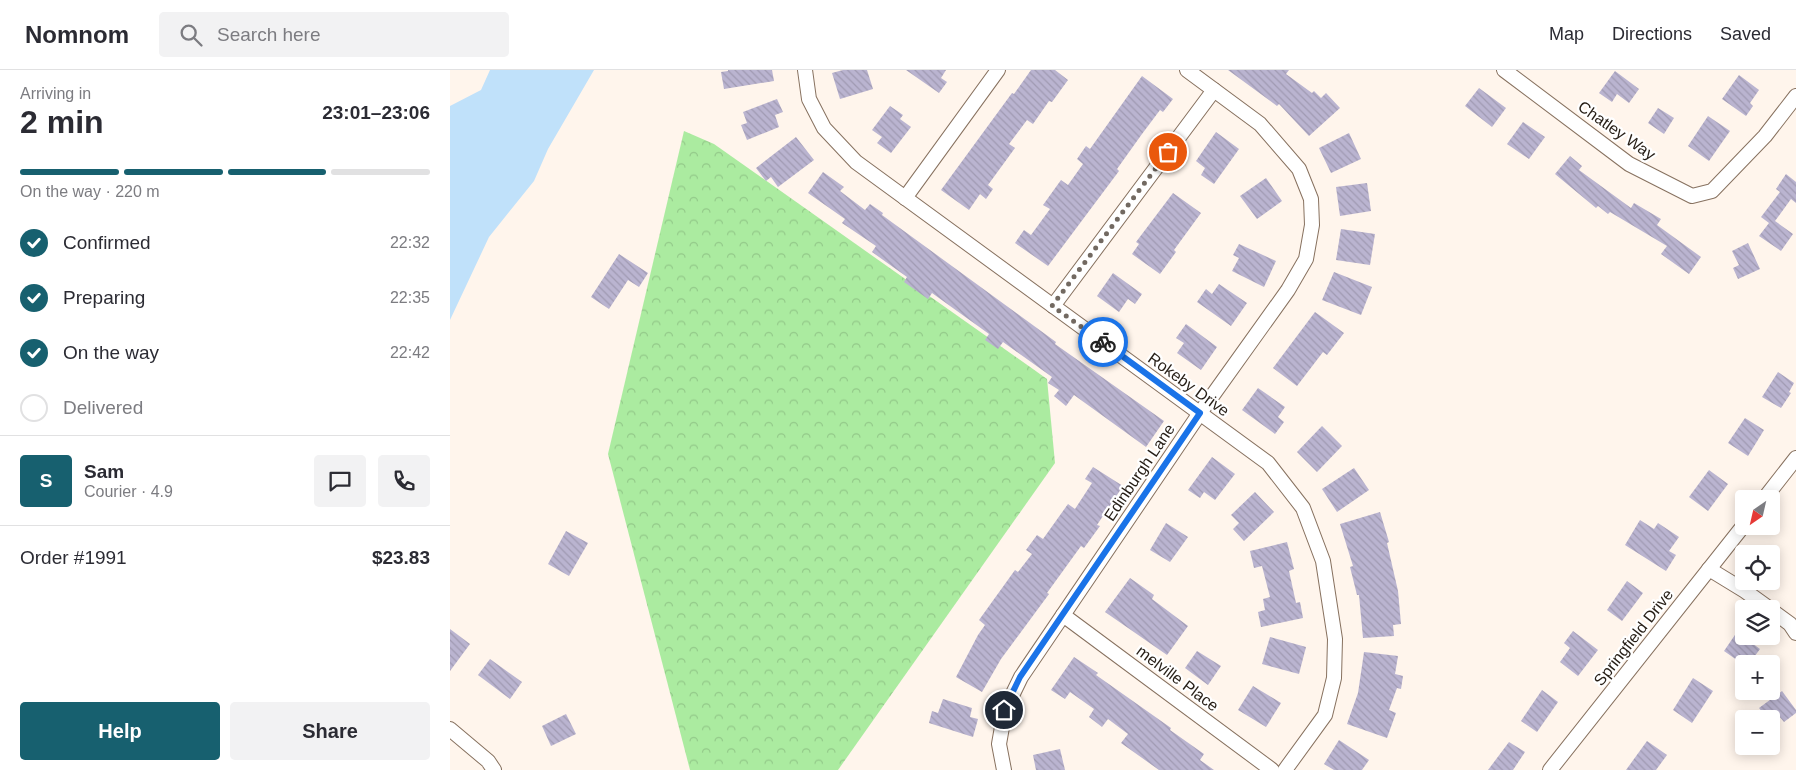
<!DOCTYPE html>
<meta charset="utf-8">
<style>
:root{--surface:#fff;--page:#f2f2f3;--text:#2b2b33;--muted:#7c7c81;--line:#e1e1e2;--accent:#17606f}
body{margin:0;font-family:Arial,sans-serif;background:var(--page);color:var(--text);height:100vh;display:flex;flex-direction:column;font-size:19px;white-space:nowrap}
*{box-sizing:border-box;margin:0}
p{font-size:16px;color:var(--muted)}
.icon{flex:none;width:28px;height:28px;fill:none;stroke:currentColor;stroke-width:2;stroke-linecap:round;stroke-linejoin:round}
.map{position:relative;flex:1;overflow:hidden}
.details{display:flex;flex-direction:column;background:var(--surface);width:450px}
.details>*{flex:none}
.needle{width:32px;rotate:214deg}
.controls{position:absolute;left:1285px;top:420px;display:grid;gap:10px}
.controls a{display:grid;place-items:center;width:45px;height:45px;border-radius:5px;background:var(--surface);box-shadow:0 2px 12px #0003;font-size:25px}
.pin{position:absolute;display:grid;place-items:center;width:42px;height:42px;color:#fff;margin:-21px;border:2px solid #fff;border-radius:50%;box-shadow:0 1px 5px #0007}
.courier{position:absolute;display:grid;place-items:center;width:50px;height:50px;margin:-25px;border:4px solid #1a73e8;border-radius:50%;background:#fff;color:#222;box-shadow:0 1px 6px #0007}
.summary em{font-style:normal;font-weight:700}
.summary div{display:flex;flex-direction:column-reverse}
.summary{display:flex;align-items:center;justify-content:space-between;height:85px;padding:0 20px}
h1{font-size:32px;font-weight:700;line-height:38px}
.bar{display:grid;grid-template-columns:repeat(4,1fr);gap:8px 5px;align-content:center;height:60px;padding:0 20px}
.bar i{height:6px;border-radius:4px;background:var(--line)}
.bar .active{background:var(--accent)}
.bar p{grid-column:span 4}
.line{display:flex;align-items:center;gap:12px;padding:0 20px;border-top:1px solid var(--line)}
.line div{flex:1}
.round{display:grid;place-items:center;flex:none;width:52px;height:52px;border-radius:5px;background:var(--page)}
ol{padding:0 20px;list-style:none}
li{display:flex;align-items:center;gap:15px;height:55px}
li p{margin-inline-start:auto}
li .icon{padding:5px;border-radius:50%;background:var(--accent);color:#fff;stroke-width:4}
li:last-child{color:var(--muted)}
li i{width:28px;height:28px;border:2px solid var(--line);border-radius:50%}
.button{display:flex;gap:10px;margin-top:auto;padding:10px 20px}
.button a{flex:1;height:58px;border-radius:5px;background:var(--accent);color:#fff;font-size:20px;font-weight:700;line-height:58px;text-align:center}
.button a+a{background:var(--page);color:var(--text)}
header{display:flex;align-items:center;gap:30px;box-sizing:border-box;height:70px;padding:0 25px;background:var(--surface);border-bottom:1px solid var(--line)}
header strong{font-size:24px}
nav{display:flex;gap:28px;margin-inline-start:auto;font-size:18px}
.search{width:350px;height:45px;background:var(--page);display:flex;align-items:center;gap:12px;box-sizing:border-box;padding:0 18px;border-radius:5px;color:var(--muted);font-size:19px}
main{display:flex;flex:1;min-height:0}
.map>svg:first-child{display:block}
.forest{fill:url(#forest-crowns)}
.water{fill:#c0e1fa}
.building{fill:url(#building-back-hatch)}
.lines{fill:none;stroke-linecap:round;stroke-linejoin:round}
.minor-casing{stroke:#87715f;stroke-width:16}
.minor{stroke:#fff;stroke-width:14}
.done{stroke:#726961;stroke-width:5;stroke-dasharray:0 9}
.route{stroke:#1a73e8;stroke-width:6}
.labels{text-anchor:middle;stroke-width:4.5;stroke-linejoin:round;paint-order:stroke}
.street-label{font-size:16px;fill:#261e16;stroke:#fff}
</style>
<header>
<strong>Nomnom</strong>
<div class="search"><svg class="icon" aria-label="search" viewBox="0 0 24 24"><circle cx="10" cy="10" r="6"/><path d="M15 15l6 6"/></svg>Search here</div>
<nav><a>Map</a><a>Directions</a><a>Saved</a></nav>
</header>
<main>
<section class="details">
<div class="summary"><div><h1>2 min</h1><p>Arriving in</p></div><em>23:01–23:06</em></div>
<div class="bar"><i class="active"></i><i class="active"></i><i class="active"></i><i></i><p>On the way · 220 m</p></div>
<ol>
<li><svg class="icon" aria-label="check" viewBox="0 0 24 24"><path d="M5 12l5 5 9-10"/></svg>Confirmed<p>22:32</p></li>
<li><svg class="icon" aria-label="check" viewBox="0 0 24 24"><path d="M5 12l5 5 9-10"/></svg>Preparing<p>22:35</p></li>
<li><svg class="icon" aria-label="check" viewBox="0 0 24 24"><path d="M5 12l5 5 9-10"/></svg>On the way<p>22:42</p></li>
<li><i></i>Delivered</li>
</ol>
<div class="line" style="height:90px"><b class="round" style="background:var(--accent);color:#fff">S</b><div><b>Sam</b><p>Courier · 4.9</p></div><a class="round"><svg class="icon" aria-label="chat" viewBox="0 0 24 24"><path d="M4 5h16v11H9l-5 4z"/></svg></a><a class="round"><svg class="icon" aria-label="phone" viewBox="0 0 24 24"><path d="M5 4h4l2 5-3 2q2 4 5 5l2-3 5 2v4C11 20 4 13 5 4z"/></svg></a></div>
<div class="line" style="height:65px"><div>Order #1991</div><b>$23.83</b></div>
<div class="button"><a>Help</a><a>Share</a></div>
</section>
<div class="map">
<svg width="1346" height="700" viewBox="0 0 1346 700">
<defs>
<pattern id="forest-crowns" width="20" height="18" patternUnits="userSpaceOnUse" patternTransform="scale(1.25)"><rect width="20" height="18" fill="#abeba0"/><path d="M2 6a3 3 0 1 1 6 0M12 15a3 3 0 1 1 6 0" fill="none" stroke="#93c989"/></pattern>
<pattern id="building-back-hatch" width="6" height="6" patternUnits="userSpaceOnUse" patternTransform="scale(1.25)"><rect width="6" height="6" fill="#bab4d0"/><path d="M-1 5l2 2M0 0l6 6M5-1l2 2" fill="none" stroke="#a09ab2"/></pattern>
</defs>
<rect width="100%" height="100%" fill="#fff5ec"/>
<path class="forest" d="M234 61 264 74 597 309 605 393 388 700H240L158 384Z"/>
<path class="water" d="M40 0H144L98 79 84 111 39 167 0 250V36L31 20Z"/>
<g class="building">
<path d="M278 0H322L324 11 274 19 271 2 278 1Z"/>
<path d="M393 0H417L423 19 390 29 382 3Z"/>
<path d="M456 0H496L491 8 497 12 489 23Z"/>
<path d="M581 0H605L618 10 602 32 599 31 583 54 577 50 559 74 565 78 538 115 543 119 536 129 530 124 519 140 491 120 562 23 564 24Z"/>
<path d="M778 0H839L836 4 862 23 864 21 871 28 876 23 890 38 859 66 829 34 827 36Z"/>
<path d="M1165 1 1189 19 1179 33 1167 24 1162 32 1149 23Z"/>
<path d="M1289 5 1309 20 1300 33 1303 36 1296 46 1272 29Z"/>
<path d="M692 6 723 29 713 42 710 40 692 64 667 99 669 101 598 196 565 173 574 160 581 165 600 139 593 135 611 110 618 115 633 94 627 89 636 76 640 79Z"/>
<path d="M1029 18 1056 38 1042 57 1015 36Z"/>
<path d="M327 29 333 42 325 45 329 57 297 70 291 55 297 53 293 42Z"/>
<path d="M440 36 453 45 450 49 461 57 441 83 427 73 432 67 422 60Z"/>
<path d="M1208 38 1224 48 1214 64 1198 53Z"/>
<path d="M1258 46 1280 61 1259 91 1238 76Z"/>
<path d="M1073 52 1095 67 1079 89 1057 74Z"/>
<path d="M766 62 789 79 764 114 751 105 755 98 746 91Z"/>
<path d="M899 63 911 89 881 103 869 78Z"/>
<path d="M346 67 364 90 328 117 321 107 316 111 306 98Z"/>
<path d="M1120 86 1132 96 1129 100 1181 138 1184 133 1211 149 1207 155 1251 187 1239 204 1211 184 1217 176 1160 142 1158 144 1148 136 1146 138 1105 104Z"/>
<path d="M373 102 394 117 390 121 415 140 420 134 433 143 432 145 606 272 605 274 714 351 696 377 624 325 616 336 604 326 609 320 598 313 602 307 553 272 548 279 535 270 539 264 482 223 478 229 454 212 457 207 422 182 426 176 392 153 395 149 358 123Z"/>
<path d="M1336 104 1346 112V133L1341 129 1325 151 1343 164 1331 181 1309 166 1319 153 1311 147 1330 122 1326 119Z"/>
<path d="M816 108 832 131 807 149 790 126Z"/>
<path d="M917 113 921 141 890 146 886 117Z"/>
<path d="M723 123 751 143 724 180 726 182 710 204 682 184 689 174 686 172Z"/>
<path d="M891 159 925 164 920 195 886 190Z"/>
<path d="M1298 173 1310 199 1288 209 1283 198 1289 195 1282 181Z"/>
<path d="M789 174 826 191 814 217 782 201 789 188 783 185Z"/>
<path d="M169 184 198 203 189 217 178 210 159 239 141 227Z"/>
<path d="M884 202 922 217 911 245 872 230Z"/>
<path d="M663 203 692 224 685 234 678 229 669 242 647 226Z"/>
<path d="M769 214 797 233 781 256 747 232 756 219 762 224Z"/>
<path d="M865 242 894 263 877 285 873 282 847 316 823 298Z"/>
<path d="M736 254 767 277 751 300 727 283 734 273 726 268Z"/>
<path d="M1328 302 1344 313 1339 322 1341 323 1331 338 1312 327Z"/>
<path d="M808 318 835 337 828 347 834 352 825 364 792 340Z"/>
<path d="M1295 348 1314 360 1298 386 1278 373Z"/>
<path d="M872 356 892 376 867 402 847 382Z"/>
<path d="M762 387 785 404 765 430 754 422 750 428 738 420Z"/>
<path d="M643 397 673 416 647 455 650 456 634 478 631 476 597 523 599 524 551 589 532 622 506 607 528 565 535 555 529 550 565 500 568 502 582 484 576 480 587 465 593 469 618 434 625 439 642 413 635 409Z"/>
<path d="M904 398 919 420 887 442 872 419Z"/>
<path d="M1259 400 1278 414 1258 441 1239 427Z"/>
<path d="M805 422 824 442 794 471 783 459 789 453 781 445Z"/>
<path d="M930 442 939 472 937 473 948 521 951 554 943 555 944 566 913 568 909 525H907L900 497 903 496 890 454Z"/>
<path d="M1190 450 1204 459 1208 453 1229 467 1219 481 1226 485 1216 501 1175 475Z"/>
<path d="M716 453 738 467 720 492 700 480Z"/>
<path d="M116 461 138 473 119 506 98 494Z"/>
<path d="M837 472 844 499 839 501 846 533 850 532 853 548 811 557 808 542 815 540 813 529 820 527 812 496 804 498 800 481Z"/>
<path d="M680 508 704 525 702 529 738 556 717 585 655 542Z"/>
<path d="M1177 511 1193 523 1172 551 1157 540Z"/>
<path d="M0 559 20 574 0 601Z"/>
<path d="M1123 561 1148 580 1128 606 1110 592 1120 578 1114 573Z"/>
<path d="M1287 562 1310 579 1299 594H1294V595L1274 581Z"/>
<path d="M820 567 856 577 849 604 812 594Z"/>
<path d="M747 581 771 596 758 615 735 598Z"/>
<path d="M914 582 948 586 945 604 953 606 951 619 947 618 939 640 946 643 937 668 897 654 908 623Z"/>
<path d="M624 587 648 603 646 605 721 658 720 660 754 684 750 690 764 700H709L671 673 678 664 658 649 652 657 639 647 644 639 620 622 615 629 601 620Z"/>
<path d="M40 589 72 612 60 629 28 605Z"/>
<path d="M1243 608 1263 621 1242 653 1223 640Z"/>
<path d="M803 616 831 633 816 657 788 640Z"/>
<path d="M1092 620 1108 632 1087 662 1071 651Z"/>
<path d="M1332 621 1346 640V643L1334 652 1328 645 1321 650 1318 649 1309 638Z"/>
<path d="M493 629 522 638 520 647 528 649 523 667 479 653 482 641 488 643Z"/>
<path d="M116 644 126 664 101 676 92 656Z"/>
<path d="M889 670 919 690 912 700H884L874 694Z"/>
<path d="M1197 671 1217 685 1206 700H1176Z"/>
<path d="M1059 672 1075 682 1063 700H1038Z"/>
<path d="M610 679 615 700H586L583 685Z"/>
</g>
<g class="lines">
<defs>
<g id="minor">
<path d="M355 0 359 29 374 58 406 92 818 393 853 438 873 491 885 569 884 608 875 645 835 700"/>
<path d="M1054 0 1179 94 1242 126 1262 121 1315 66 1346 26"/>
<path d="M455 128 548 0"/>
<path d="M603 236 764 20"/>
<path d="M1314 429 1346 388"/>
<path d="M1259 499 1295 521 1320 539"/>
<path d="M1321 540 1340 554 1346 563"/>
<path d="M613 545 822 700"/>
<path d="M0 659 38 691 44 700"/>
<path d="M554 700 549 674 555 640 571 607 750 343 838 220 856 189 862 155 861 129 849 99 810 54 737 0"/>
<path d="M1100 700 1294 455"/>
</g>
</defs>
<use href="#minor" class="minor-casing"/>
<use href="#minor" class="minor"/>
</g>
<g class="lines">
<path class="done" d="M653 272 602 236 718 82"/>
<path class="route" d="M554 640 570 607 750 343 653 272"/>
</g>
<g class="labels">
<g class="street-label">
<text transform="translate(1167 60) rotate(35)" y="6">Chatley Way</text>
<text transform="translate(739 314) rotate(36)" y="6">Rokeby Drive</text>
<text transform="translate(689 402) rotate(-56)" y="6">Edinburgh Lane</text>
<text transform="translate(1183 567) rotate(-52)" y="6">Springfield Drive</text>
<text transform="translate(728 608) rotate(37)" y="6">melville Place</text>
</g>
</g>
</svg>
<div class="controls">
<a><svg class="needle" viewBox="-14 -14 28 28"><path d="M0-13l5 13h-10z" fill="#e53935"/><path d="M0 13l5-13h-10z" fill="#7c7c81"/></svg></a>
<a><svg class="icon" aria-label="locate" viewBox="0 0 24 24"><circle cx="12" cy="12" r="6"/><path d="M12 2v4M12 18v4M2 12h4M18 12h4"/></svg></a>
<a><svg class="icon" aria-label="layers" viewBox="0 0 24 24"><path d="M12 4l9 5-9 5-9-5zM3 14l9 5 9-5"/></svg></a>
<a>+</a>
<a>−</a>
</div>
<div class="pin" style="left:718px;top:82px;background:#ea580c"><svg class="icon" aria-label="bag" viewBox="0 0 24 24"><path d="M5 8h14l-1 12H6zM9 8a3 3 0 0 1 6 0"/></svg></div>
<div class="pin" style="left:554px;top:640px;background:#1f2937"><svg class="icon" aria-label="home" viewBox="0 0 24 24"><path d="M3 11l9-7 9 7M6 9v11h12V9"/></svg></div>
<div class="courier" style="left:653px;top:272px"><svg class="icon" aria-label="bike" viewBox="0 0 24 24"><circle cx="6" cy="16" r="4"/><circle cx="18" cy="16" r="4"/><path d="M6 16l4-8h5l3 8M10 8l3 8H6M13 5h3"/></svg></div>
</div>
</main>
